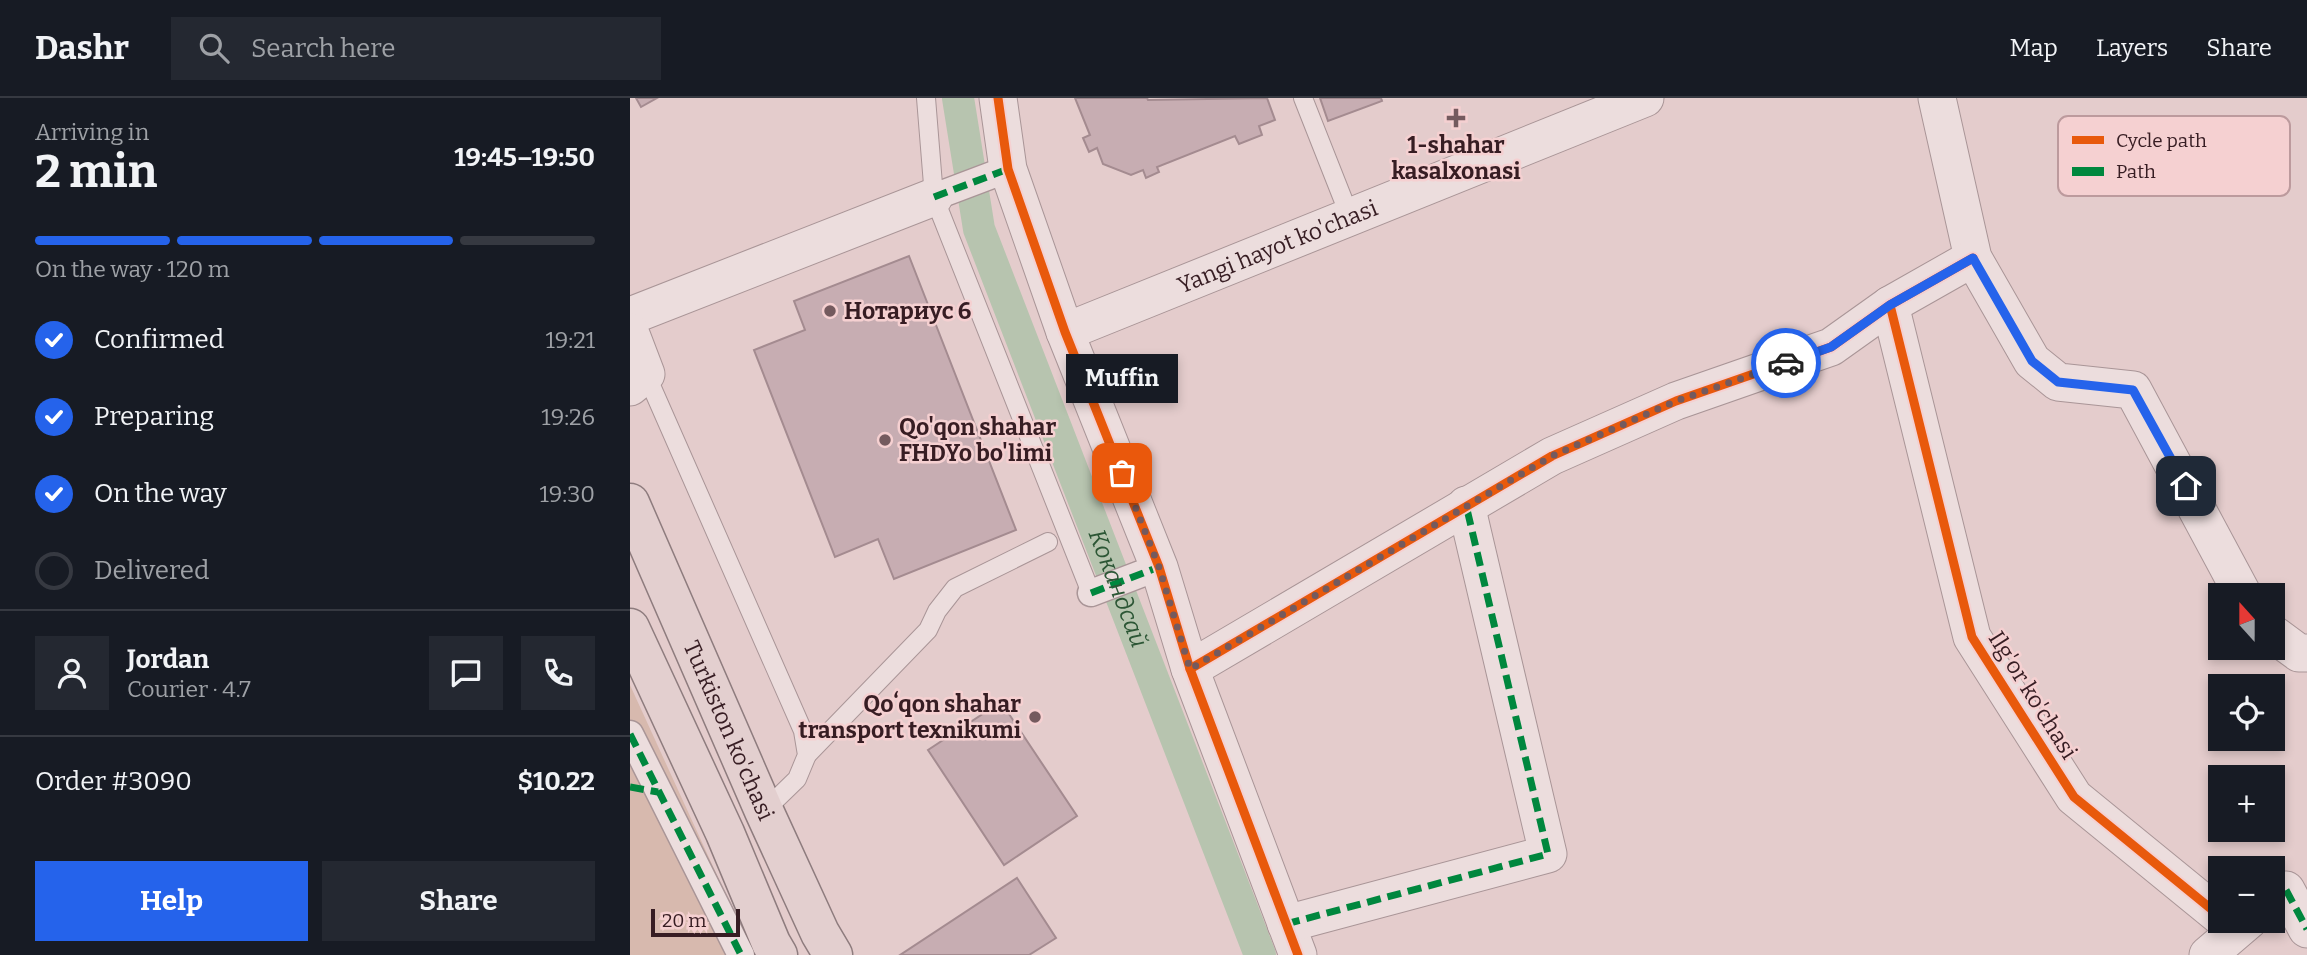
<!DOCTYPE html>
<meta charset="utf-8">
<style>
:root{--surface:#171b24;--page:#242831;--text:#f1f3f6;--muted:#9ea1a6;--line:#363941;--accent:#2563eb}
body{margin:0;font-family:Bitter,serif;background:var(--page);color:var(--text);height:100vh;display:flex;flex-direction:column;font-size:26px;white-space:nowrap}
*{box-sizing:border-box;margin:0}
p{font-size:23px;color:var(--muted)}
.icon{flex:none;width:38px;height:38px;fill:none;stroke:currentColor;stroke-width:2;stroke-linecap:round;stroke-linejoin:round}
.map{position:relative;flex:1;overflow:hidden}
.sheet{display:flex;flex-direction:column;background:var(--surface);width:630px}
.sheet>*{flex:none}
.needle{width:46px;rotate:339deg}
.fabs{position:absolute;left:1578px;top:485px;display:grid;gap:14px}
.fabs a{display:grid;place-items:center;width:77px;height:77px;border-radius:0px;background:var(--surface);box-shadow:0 4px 10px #0003;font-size:35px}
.scale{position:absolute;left:21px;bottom:18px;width:89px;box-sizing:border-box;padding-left:7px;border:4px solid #371d23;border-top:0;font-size:19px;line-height:24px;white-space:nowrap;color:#371d23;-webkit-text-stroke:5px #f5d0d1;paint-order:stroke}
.pin{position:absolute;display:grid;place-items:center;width:60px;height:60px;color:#fff;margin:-30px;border-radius:14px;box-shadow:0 4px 10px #0006}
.courier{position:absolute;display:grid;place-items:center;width:70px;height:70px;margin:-35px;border:5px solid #2563eb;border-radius:50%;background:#fff;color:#222;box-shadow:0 2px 9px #0007}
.bubble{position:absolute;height:49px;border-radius:0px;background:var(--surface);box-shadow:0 4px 10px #0003;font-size:23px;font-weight:700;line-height:49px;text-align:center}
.summary em{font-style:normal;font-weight:700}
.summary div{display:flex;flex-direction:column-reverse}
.summary{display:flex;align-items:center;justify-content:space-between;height:119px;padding:0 35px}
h1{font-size:46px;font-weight:700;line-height:52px}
.bar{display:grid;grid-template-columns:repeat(4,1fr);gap:10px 7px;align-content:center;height:84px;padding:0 35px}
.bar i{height:9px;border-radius:5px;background:var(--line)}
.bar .current{background:var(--accent)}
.bar p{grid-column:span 4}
.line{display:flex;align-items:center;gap:18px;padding:0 35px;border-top:2px solid var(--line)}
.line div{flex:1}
.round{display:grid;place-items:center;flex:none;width:74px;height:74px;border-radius:0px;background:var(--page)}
ol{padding:0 35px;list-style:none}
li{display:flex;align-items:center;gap:21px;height:77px}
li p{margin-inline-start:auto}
li .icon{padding:7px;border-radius:50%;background:var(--accent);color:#fff;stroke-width:4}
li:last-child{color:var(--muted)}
li i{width:38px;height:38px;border:4px solid var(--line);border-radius:50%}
.primary-button{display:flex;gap:14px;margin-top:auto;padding:14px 35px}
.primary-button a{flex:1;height:80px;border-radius:0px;background:var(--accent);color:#fff;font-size:28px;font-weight:700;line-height:80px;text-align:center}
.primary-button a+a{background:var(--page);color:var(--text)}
header{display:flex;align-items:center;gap:42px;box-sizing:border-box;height:98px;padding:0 35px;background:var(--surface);border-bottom:2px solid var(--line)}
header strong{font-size:33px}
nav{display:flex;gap:38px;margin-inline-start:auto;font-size:24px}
.search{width:490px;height:63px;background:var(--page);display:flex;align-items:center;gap:18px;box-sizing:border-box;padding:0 24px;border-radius:0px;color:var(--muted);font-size:26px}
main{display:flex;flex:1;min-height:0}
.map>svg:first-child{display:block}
.green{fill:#d7b9ae}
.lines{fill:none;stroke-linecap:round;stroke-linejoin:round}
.canal{stroke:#b7c4af;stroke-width:32}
.building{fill:#c7adb2;stroke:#a48b90;stroke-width:2}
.service-casing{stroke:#a99597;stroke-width:20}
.pedestrian-casing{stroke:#a99597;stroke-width:29}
.minor-casing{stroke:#a99597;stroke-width:39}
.primary-casing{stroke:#8e7c7e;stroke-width:41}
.service{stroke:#ecdddd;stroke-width:18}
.pedestrian{stroke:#ecdddd;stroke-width:26}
.minor{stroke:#ecdddd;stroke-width:37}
.primary{stroke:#e3cfcf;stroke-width:38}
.quiet{stroke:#00873e;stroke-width:7;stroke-dasharray:14 7;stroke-linecap:butt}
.cycleway-casing{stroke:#f5d0d1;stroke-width:13}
.cycleway{stroke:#e8590c;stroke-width:9}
.done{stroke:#745a5e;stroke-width:7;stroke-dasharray:0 12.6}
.route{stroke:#2563eb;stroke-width:9}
.poi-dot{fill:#745a5e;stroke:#f5d0d1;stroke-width:2.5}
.labels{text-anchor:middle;stroke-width:5;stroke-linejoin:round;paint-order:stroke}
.poi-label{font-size:23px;font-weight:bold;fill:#371d23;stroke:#f5d0d1;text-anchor:start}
.street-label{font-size:23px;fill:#371d23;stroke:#f5d0d1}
.water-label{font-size:24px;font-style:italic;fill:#2c5635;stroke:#f5d0d1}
.key{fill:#f5d0d1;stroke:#bc9a9d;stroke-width:2}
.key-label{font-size:19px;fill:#371d23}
</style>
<header>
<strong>Dashr</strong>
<div class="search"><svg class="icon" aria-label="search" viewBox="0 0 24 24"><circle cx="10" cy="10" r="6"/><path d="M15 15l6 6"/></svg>Search here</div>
<nav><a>Map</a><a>Layers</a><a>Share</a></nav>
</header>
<main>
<section class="sheet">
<div class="summary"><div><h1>2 min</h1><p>Arriving in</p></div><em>19:45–19:50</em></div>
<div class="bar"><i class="current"></i><i class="current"></i><i class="current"></i><i></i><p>On the way · 120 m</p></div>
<ol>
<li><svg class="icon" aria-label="check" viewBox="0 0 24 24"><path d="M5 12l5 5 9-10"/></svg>Confirmed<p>19:21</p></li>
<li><svg class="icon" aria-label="check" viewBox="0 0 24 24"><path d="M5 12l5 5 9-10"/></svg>Preparing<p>19:26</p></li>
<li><svg class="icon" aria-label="check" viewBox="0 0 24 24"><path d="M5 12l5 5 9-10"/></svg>On the way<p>19:30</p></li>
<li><i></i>Delivered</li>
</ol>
<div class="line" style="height:126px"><a class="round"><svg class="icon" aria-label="person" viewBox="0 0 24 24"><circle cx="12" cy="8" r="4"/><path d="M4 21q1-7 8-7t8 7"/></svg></a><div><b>Jordan</b><p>Courier · 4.7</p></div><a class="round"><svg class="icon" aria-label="chat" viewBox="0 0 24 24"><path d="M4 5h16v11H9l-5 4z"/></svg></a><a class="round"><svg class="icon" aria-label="phone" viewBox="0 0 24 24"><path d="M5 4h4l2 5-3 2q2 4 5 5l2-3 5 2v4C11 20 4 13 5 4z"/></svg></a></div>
<div class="line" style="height:91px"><div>Order #3090</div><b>$10.22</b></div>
<div class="primary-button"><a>Help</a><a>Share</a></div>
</section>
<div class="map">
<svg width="1677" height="857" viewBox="0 0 1677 857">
<rect width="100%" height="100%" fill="#e4cccc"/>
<path class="green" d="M0 587 102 810 127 857H0Z"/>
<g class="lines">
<path class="canal" id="s1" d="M328 0 349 131 630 857"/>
</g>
<g class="building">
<path d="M6 0H27L11 9Z"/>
<path d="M445 0H517L518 2 637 0 645 22 629 28 632 37 609 46 605 38 527 69 529 74 516 80 513 72 501 77 473 66 467 50 459 54 453 40 460 37Z"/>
<path d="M690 0H751L752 3 698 23Z"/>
<path d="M279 158 386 432 264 481 248 441 205 459 124 252 175 232 164 203Z"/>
<path d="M371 604 447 718 374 767 298 652Z"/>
<path d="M387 780 426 840 399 857H270Z"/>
</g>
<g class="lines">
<defs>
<g id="service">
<path d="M296 0 304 99 461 495"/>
<path d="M673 0 720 119"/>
<path d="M16 276 173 633 177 657 167 681 134 713"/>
<path d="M177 657 298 532 307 513 325 490 418 444"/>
</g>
<g id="pedestrian">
<path d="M304 99 378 71"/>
<path d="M461 495 529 469"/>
<path d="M0 636 111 857"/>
</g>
<g id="minor">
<path d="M368 0 378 71 435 234 529 469 560 571 668 857"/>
<path d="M1307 0 1343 160 1402 263 1428 284 1503 292 1613 497"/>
<path d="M1260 207 1342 539 1444 699 1591 819"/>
<path d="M0 218 304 99"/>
<path d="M0 234 16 276 0 289"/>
<path id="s2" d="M435 234 1015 0"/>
<path d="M1643 536 1669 555H1677"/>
<path d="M560 571 922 358 1046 303 1201 249 1260 207 1343 160"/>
<path d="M1656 792 1677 831"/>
<path d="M656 826 918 756 836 407"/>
<path d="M1578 857 1619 822"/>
</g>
<g id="primary">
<path id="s3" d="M0 405 134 713 190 835 203 857"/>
<path d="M0 530 95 735 141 845 148 857"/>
</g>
</defs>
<use href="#service" class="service-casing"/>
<use href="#pedestrian" class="pedestrian-casing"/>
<use href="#minor" class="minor-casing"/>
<use href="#primary" class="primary-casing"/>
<use href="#service" class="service"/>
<use href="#pedestrian" class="pedestrian"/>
<use href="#minor" class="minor"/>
<use href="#primary" class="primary"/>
<g class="quiet">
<path d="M304 99 378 71"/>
<path d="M461 495 529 469"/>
<path d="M0 636 111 857"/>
<path d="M0 689 28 694"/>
<path d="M1656 792 1677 831"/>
<path d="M656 826 918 756 836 407"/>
</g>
<defs>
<g id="cycleway">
<path d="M368 0 378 71 435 234 529 469 560 571 668 857"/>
<path d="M1260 207 1342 539 1444 699 1591 819"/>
<path d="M560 571 922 358 1046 303 1201 249 1260 207 1343 160"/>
</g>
</defs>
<use href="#cycleway" class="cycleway-casing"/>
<use href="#cycleway" class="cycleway"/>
</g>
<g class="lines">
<path class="done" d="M492 375 529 469 560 571 922 358 1046 303 1156 265"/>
<path class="route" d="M1156 265 1201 249 1260 207 1343 160 1402 263 1428 284 1503 292 1556 388"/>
</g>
<g class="poi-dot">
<path d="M822.5 9.5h7v7h7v7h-7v7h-7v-7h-7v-7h7z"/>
<circle cx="200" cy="213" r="7"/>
<circle cx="255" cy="342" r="7"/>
<circle cx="405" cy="619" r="7"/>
</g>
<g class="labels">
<g class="poi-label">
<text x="826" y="55" text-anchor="middle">1-shahar<tspan x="826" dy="26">kasalxonasi</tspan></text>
<text x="214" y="221">Нотариус 6</text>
<text x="269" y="337">Qo'qon shahar<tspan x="269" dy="26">FHDYo bo'limi</tspan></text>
<text x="391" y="614" text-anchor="end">Qoʻqon shahar<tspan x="391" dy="26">transport texnikumi</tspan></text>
</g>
<g class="street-label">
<text dy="8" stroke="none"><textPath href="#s2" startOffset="229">Yangi hayot ko'chasi</textPath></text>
<text transform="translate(1403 597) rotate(58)" y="8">Ilg'or ko'chasi</text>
<text dy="8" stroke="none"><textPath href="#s3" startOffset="248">Turkiston ko'chasi</textPath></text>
</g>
<g class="water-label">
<text dy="8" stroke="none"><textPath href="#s1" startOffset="518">Кокандсай</textPath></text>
</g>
</g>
<rect x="1428" y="18" width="232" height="80" rx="10" class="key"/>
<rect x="1442" y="38" width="32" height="8" fill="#e8590c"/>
<rect x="1442" y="69" width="32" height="9" fill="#00873e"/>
<g class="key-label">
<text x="1486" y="49">Cycle path</text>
<text x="1486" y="80">Path</text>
</g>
</svg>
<div class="fabs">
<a><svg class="needle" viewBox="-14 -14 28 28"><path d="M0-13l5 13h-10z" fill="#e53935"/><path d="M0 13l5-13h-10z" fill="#9ea1a6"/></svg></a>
<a><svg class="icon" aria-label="locate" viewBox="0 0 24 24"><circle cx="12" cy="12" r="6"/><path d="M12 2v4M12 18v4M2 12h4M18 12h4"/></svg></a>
<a>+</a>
<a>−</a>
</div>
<div class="scale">20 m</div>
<div class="pin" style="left:492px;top:375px;background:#ea580c"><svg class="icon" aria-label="bag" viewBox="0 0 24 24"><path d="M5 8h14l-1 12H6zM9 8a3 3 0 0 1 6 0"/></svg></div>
<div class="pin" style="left:1556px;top:388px;background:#1f2937"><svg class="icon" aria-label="home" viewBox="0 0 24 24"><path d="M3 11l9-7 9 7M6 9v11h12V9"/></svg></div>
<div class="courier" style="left:1156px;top:265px"><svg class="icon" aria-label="car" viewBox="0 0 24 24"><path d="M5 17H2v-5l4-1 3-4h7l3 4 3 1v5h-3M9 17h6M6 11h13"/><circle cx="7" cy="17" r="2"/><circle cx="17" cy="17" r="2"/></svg></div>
<div class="bubble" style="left:436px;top:256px;width:112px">Muffin</div>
</div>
</main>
